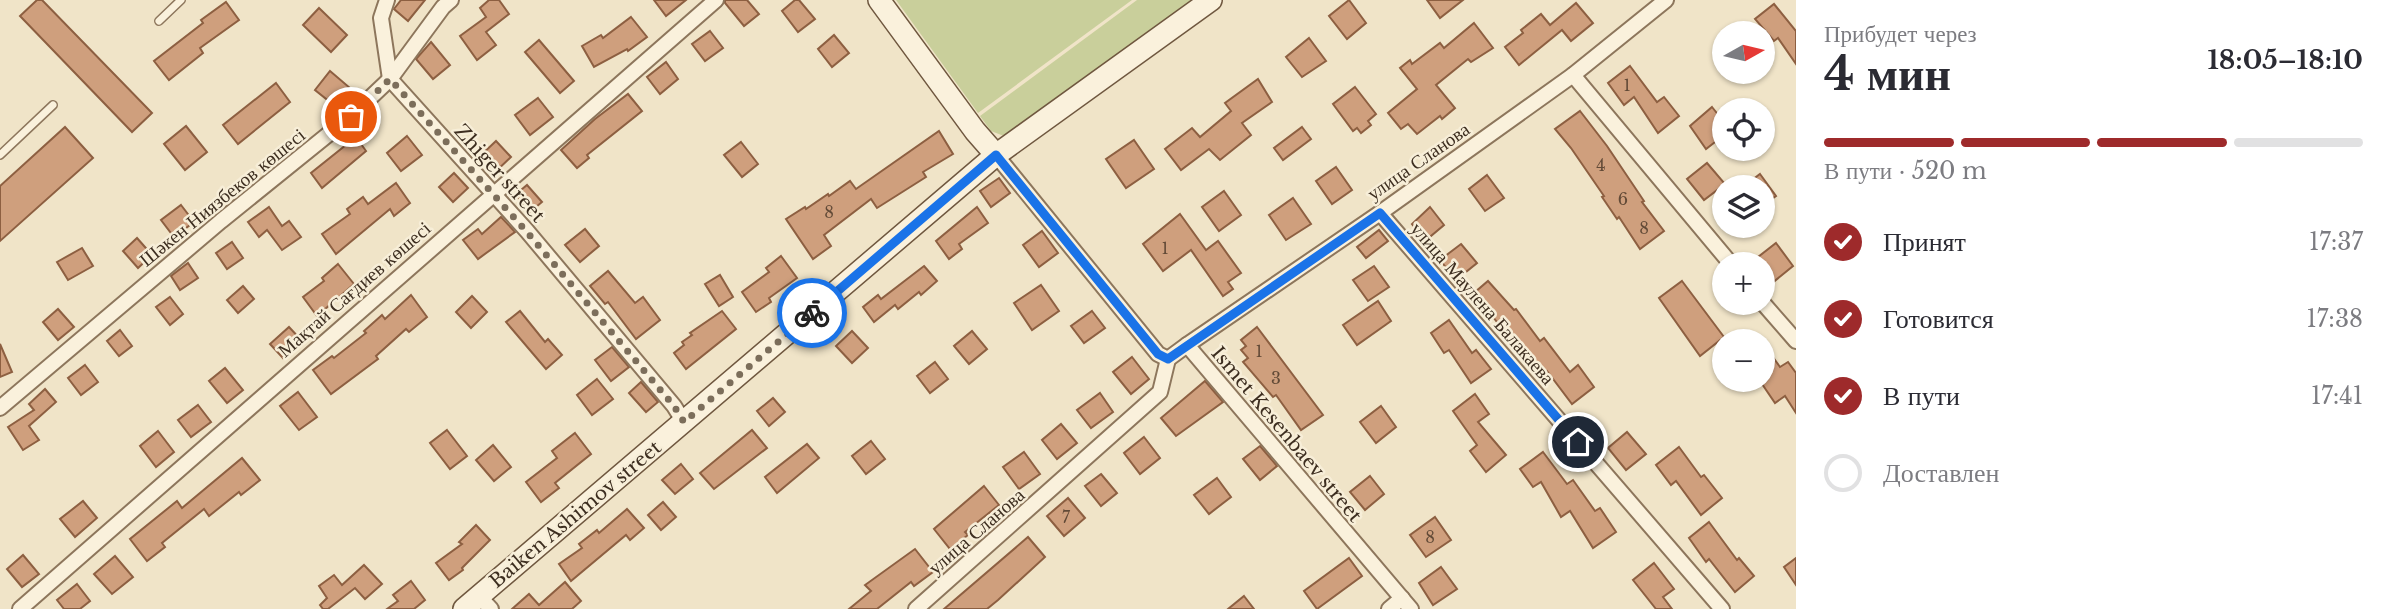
<!DOCTYPE html>
<html lang="ru">
<meta charset="utf-8">
<style>
:root{--surface:#fff;--page:#f7f7f7;--text:#2b2b33;--muted:#7c7c81;--line:#e1e1e2;--accent:#9e2a2b}
body{margin:0;font-family:"Libre Baskerville",serif;background:var(--page);color:var(--text);height:100vh;display:flex;flex-direction:column;font-size:26px;white-space:nowrap}
*{box-sizing:border-box;margin:0}
p{font-size:23px;color:var(--muted)}
.icon{flex:none;width:38px;height:38px;fill:none;stroke:currentColor;stroke-width:2;stroke-linecap:round;stroke-linejoin:round}
.map{position:relative;flex:1;overflow:hidden}
.panel{display:flex;flex-direction:column;background:var(--surface);width:595px}
.panel>*{flex:none}
.needle{width:46px;rotate:82deg}
.fabs{position:absolute;left:1712px;top:21px;display:grid;gap:14px}
.fabs a{display:grid;place-items:center;width:63px;height:63px;border-radius:50%;background:var(--surface);box-shadow:0 2px 5px #0004;font-size:35px}
.pin{position:absolute;display:grid;place-items:center;width:60px;height:60px;color:#fff;margin:-30px;border:4px solid #fff;border-radius:50%;box-shadow:0 2px 7px #0007}
.courier{position:absolute;display:grid;place-items:center;width:70px;height:70px;margin:-35px;border:5px solid #1a73e8;border-radius:50%;background:#fff;color:#222;box-shadow:0 2px 9px #0007}
.head em{font-style:normal;font-weight:800}
.head div{display:flex;flex-direction:column-reverse}
.head{display:flex;align-items:center;justify-content:space-between;height:119px;padding:0 28px}
h1{font-size:46px;font-weight:800;line-height:52px}
.bar{display:grid;grid-template-columns:repeat(4,1fr);gap:10px 7px;align-content:center;height:84px;padding:0 28px}
.bar i{height:9px;border-radius:5px;background:var(--line)}
.bar .current{background:var(--accent)}
.bar p{grid-column:span 4}
ol{padding:0 28px;list-style:none}
li{display:flex;align-items:center;gap:21px;height:77px}
li p{margin-inline-start:auto}
li .icon{padding:7px;border-radius:50%;background:var(--accent);color:#fff;stroke-width:4}
li:last-child{color:var(--muted)}
li i{width:38px;height:38px;border:4px solid var(--line);border-radius:50%}
main{display:flex;flex:1;min-height:0}
.map>svg:first-child{display:block}
.green{fill:#c9cf9b}
.building{fill:#cf9f7d;stroke:#8d5f41;stroke-width:2}
.lines{fill:none;stroke-linecap:round;stroke-linejoin:round}
.lane-casing{stroke:#8d765c;stroke-width:10}
.street-casing{stroke:#8d765c;stroke-width:18}
.secondary-casing{stroke:#6f573f;stroke-width:24}
.lane{stroke:#faf1dc;stroke-width:7}
.street{stroke:#faf1dc;stroke-width:14}
.secondary{stroke:#faf1dc;stroke-width:21}
.done{stroke:#7c6e5b;stroke-width:7;stroke-dasharray:0 12.6}
.route{stroke:#1a73e8;stroke-width:9}
.labels{text-anchor:middle;stroke-width:5;stroke-linejoin:round;paint-order:stroke}
.number-label{font-size:16px;fill:#624a37}
.street-label{font-size:19px;fill:#3d2e20;stroke:#f7eed8}
</style>
<main>
<div class="map">
<svg width="1796" height="609" viewBox="0 0 1796 609">
<rect width="100%" height="100%" fill="#f0e4c8"/>
<g class="green">
<path d="M896 0H1132L978 113Z"/>
<path d="M1137 0H1192L1022 126 1004 136 991 131 980 116Z"/>
</g>
<g class="building">
<path d="M37 0H42L152 113 132 132 20 16Z"/>
<path d="M401 0H425L408 21 394 9Z"/>
<path d="M489 0H499L509 14 486 32 496 45 477 60 460 36 486 17 480 8Z"/>
<path d="M654 0H686L666 16Z"/>
<path d="M725 0H747L759 14 744 26 725 3Z"/>
<path d="M795 0H799L815 19 798 32 782 11Z"/>
<path d="M1349 0 1366 23 1347 39 1329 16Z"/>
<path d="M1427 0H1463L1440 18Z"/>
<path d="M226 2 239 20 200 48 203 53 169 80 154 61 203 23 201 20Z"/>
<path d="M1576 3 1593 23 1571 41 1562 30 1519 65 1505 47 1523 33 1521 30 1541 14 1550 25Z"/>
<path d="M1774 4 1796 31V64L1778 38 1774 41 1755 19Z"/>
<path d="M319 8 347 35 331 52 303 25Z"/>
<path d="M631 17 647 37 628 51 627 49 594 67 582 46 601 35 603 38Z"/>
<path d="M1474 23 1493 48 1471 62 1468 59 1436 85 1455 108 1442 119 1440 116 1417 134 1408 124 1401 129 1388 113 1417 89 1400 68 1410 60 1412 64 1440 43 1444 48Z"/>
<path d="M710 31 723 48 705 61 692 44Z"/>
<path d="M834 35 849 53 832 67 818 49Z"/>
<path d="M1309 38 1326 61 1302 77 1286 57Z"/>
<path d="M539 40 574 81 560 93 525 52Z"/>
<path d="M431 42 450 65 433 79 416 59Z"/>
<path d="M666 62 678 79 660 94 647 77Z"/>
<path d="M1630 66 1657 102 1664 97 1679 116 1658 133 1634 97 1624 105 1608 83Z"/>
<path d="M330 71 350 88 335 106 315 90Z"/>
<path d="M1258 79 1272 102 1242 123 1251 135 1220 160 1209 149 1181 170 1165 149 1192 128 1200 137 1231 111 1225 103Z"/>
<path d="M276 83 290 102 238 144 223 125Z"/>
<path d="M1355 87 1376 114 1368 121 1371 125 1361 133 1357 128 1353 131 1333 104Z"/>
<path d="M628 94 642 111 587 155 589 158 577 168 561 150 595 119Z"/>
<path d="M538 98 553 117 530 135 515 115Z"/>
<path d="M1712 107 1724 122V135L1706 149 1690 126Z"/>
<path d="M1580 111 1607 146 1644 201 1642 202 1664 231 1640 249 1619 217 1617 219 1602 197 1604 196 1571 148 1555 129Z"/>
<path d="M186 126 207 152 185 170 164 144Z"/>
<path d="M65 127 93 158 0 241V186Z"/>
<path d="M1302 127 1311 139 1283 160 1274 148Z"/>
<path d="M939 131 953 154 923 172 926 177 877 208 871 199 824 235 831 246 813 259 786 219 805 207 806 209 828 194 829 196 850 181 856 189Z"/>
<path d="M407 136 422 155 401 171 387 153Z"/>
<path d="M356 137 366 151 322 188 311 173Z"/>
<path d="M1134 140 1154 169 1126 188 1106 159Z"/>
<path d="M496 141 511 157 493 174 478 158Z"/>
<path d="M741 142 758 164 742 177 724 155Z"/>
<path d="M1707 163 1725 184 1704 200 1687 179Z"/>
<path d="M1336 167 1352 190 1332 204 1316 181Z"/>
<path d="M454 173 468 188 453 202 439 187Z"/>
<path d="M1760 174 1776 196 1762 206V187H1743Z"/>
<path d="M1487 175 1504 198 1485 211 1469 189Z"/>
<path d="M999 178 1010 193 991 207 980 191Z"/>
<path d="M396 183 410 203 394 216 390 209 336 254 322 234 350 214 347 209 363 197 368 204Z"/>
<path d="M527 185 542 202 530 212 515 195Z"/>
<path d="M1224 191 1241 215 1219 231 1202 207Z"/>
<path d="M1293 198 1311 224 1286 240 1269 215Z"/>
<path d="M181 205 194 222 174 237 161 220Z"/>
<path d="M269 207 282 226 289 221 301 237 282 250 267 230 259 237 248 222Z"/>
<path d="M977 207 988 223 959 244 962 249 949 259 936 241Z"/>
<path d="M1430 207 1444 225 1425 241 1412 224Z"/>
<path d="M1180 214 1206 250 1218 241 1241 273 1228 282 1233 289 1223 296 1191 250 1163 271 1143 244Z"/>
<path d="M501 217 515 232 478 259 463 240 478 229 482 234Z"/>
<path d="M585 229 599 246 580 262 565 245Z"/>
<path d="M1379 230 1388 241 1366 258 1357 247Z"/>
<path d="M1042 231 1058 253 1039 267 1023 245Z"/>
<path d="M137 238 152 255 138 268 123 251Z"/>
<path d="M232 242 243 258 227 269 216 253Z"/>
<path d="M1776 243 1793 266 1771 284 1762 273V264H1749Z"/>
<path d="M1461 244 1477 263 1456 280 1440 260Z"/>
<path d="M82 248 93 266 68 280 57 262Z"/>
<path d="M781 256 797 278 769 298 771 302 756 312 742 292 769 272 766 268Z"/>
<path d="M188 263 198 278 180 290 171 276Z"/>
<path d="M338 264 354 284 317 316 303 297 324 281 322 278Z"/>
<path d="M924 266 937 281 921 295 919 292 898 309 895 305 874 322 863 307 878 295 881 299Z"/>
<path d="M1374 266 1389 287 1368 301 1353 280Z"/>
<path d="M608 271 635 303 643 297 660 320 636 339 608 302 605 304 590 286Z"/>
<path d="M720 275 733 297 719 306 705 284Z"/>
<path d="M1488 281 1514 310 1516 309 1540 341 1544 338 1570 372 1578 365 1594 387 1572 404 1547 371 1542 374 1520 342 1516 346 1474 293Z"/>
<path d="M1682 281 1724 337 1700 356 1659 298Z"/>
<path d="M1041 285 1059 311 1032 330 1014 303Z"/>
<path d="M243 286 254 299 238 313 227 300Z"/>
<path d="M411 295 427 317 409 332 406 329 376 356 378 359 331 394 313 370 332 356 334 358 366 333 364 331 382 315 385 319Z"/>
<path d="M472 296 487 312 471 328 456 312Z"/>
<path d="M170 297 183 314 170 325 156 307Z"/>
<path d="M1378 301 1391 321 1357 345 1343 325Z"/>
<path d="M58 309 74 327 58 340 43 322Z"/>
<path d="M520 311 545 342 548 339 562 355 546 369 506 322Z"/>
<path d="M722 311 736 329 686 369 674 353 684 345 682 342 692 335 690 333Z"/>
<path d="M1092 311 1105 328 1084 343 1071 326Z"/>
<path d="M1449 320 1472 353 1476 350 1491 369 1471 383 1449 350 1444 353 1431 333Z"/>
<path d="M289 327 302 341 283 358 270 344Z"/>
<path d="M1257 327 1323 415 1301 430 1276 395 1273 397 1243 362 1248 358 1241 350 1246 346 1241 340Z"/>
<path d="M120 330 132 346 119 356 107 341Z"/>
<path d="M852 331 868 348 852 363 836 346Z"/>
<path d="M972 331 987 349 969 364 954 346Z"/>
<path d="M1762 342 1780 367 1788 362 1796 373V413L1785 396 1775 403 1760 381 1762 380Z"/>
<path d="M0 344 12 372 0 377Z"/>
<path d="M612 347 629 367 611 381 595 360Z"/>
<path d="M1132 357 1149 379 1131 394 1113 372Z"/>
<path d="M935 362 948 379 930 393 917 376Z"/>
<path d="M85 365 98 382 81 395 68 378Z"/>
<path d="M225 368 243 390 227 403 209 381Z"/>
<path d="M597 379 613 399 592 415 577 395Z"/>
<path d="M1205 381 1223 402 1176 436 1161 418Z"/>
<path d="M641 382 658 402 646 412 629 393Z"/>
<path d="M45 389 56 402 29 426 39 440 23 450 8 427 34 410 29 404Z"/>
<path d="M298 392 317 417 299 430 280 406Z"/>
<path d="M1100 393 1113 412 1091 428 1077 410Z"/>
<path d="M1475 394 1489 414 1478 422 1506 455 1486 472 1470 451 1477 445 1453 411Z"/>
<path d="M773 398 785 412 769 426 757 411Z"/>
<path d="M198 405 211 422 191 437 178 420Z"/>
<path d="M1381 406 1396 427 1376 443 1360 422Z"/>
<path d="M1061 424 1077 443 1057 459 1042 440Z"/>
<path d="M447 430 467 456 450 469 430 443Z"/>
<path d="M752 430 767 448 714 489 700 473Z"/>
<path d="M158 431 174 452 156 467 140 446Z"/>
<path d="M1627 432 1646 454 1626 470 1608 448Z"/>
<path d="M575 433 591 454 555 483 559 488 541 502 526 482 557 458 552 451Z"/>
<path d="M1144 437 1160 458 1140 474 1124 453Z"/>
<path d="M871 441 885 459 866 474 852 456Z"/>
<path d="M807 444 819 458 777 493 765 477Z"/>
<path d="M493 445 511 467 494 481 476 460Z"/>
<path d="M1260 446 1277 466 1260 480 1243 459Z"/>
<path d="M1679 447 1701 477 1704 475 1722 498 1701 515 1676 481 1671 485 1656 465Z"/>
<path d="M1024 452 1040 474 1019 489 1003 467Z"/>
<path d="M1543 452 1567 484 1573 480 1595 511 1600 508 1616 532 1593 548 1570 511 1561 517 1541 482 1533 487 1520 469Z"/>
<path d="M242 458 260 480 241 495 239 492 209 516 204 509 162 543 165 547 147 561 130 539 177 501 182 508Z"/>
<path d="M681 464 693 479 675 494 662 480Z"/>
<path d="M1101 474 1117 493 1101 506 1085 486Z"/>
<path d="M1370 476 1384 494 1365 510 1350 492Z"/>
<path d="M1217 478 1231 497 1209 514 1194 495Z"/>
<path d="M984 486 999 505 965 532 968 535 950 549 934 529Z"/>
<path d="M1068 498 1085 518 1064 536 1047 516Z"/>
<path d="M83 501 97 518 75 537 60 519Z"/>
<path d="M663 502 676 517 661 530 648 515Z"/>
<path d="M627 509 644 528 630 540 626 535 571 581 559 564 582 548 579 544 597 530 599 533Z"/>
<path d="M1435 517 1451 540 1426 557 1410 535Z"/>
<path d="M1709 522 1737 560 1739 558 1754 576 1735 592 1709 559 1706 562 1689 538Z"/>
<path d="M476 525 490 540 462 568 463 570 449 580 436 563 462 544 459 542Z"/>
<path d="M1028 537 1045 557 998 600 987 609H944Z"/>
<path d="M915 549 933 572 914 586 911 582 877 609H849L871 591 865 585Z"/>
<path d="M23 555 39 574 22 587 7 569Z"/>
<path d="M115 556 133 577 112 594 94 574Z"/>
<path d="M1349 558 1362 576 1317 609 1304 591Z"/>
<path d="M1796 558V585L1784 567Z"/>
<path d="M1654 563 1674 589 1663 597 1672 609H1656L1633 580Z"/>
<path d="M364 565 382 584 365 599 355 588 328 609H323L320 605 327 598 319 586 334 575 342 585Z"/>
<path d="M1441 567 1457 589 1433 605 1419 583Z"/>
<path d="M411 581 425 600 414 609H387L398 601 393 595Z"/>
<path d="M565 582 581 601 572 609H512L529 594 539 605Z"/>
<path d="M77 584 90 601 80 609H64L57 600Z"/>
<path d="M1244 596 1254 609H1228Z"/>
</g>
<g class="lines">
<defs>
<g id="lane">
<path d="M159 21 181 0"/>
<path d="M0 155 53 105"/>
</g>
<g id="street">
<path d="M387 0 381 18 390 79 527 231 674 406 684 422"/>
<path d="M1573 75 1731 264"/>
<path d="M996 155 1158 354 1168 359 1187 345 1411 609"/>
<path d="M1380 213 1722 609"/>
<path d="M1762 302 1796 341"/>
<path d="M1187 345 1380 213 1573 75 1666 0"/>
<path d="M0 408 221 221 351 116 390 79 443 7 451 0"/>
<path d="M479 596 491 609"/>
<path d="M20 609 716 0"/>
<path d="M916 609 1160 392 1168 359"/>
<path d="M1389 609 1402 598"/>
</g>
<g id="secondary">
<path d="M879 0 975 131 996 155"/>
<path d="M464 609 996 155 1211 0"/>
</g>
</defs>
<use href="#lane" class="lane-casing"/>
<use href="#street" class="street-casing"/>
<use href="#secondary" class="secondary-casing"/>
<use href="#lane" class="lane"/>
<use href="#street" class="street"/>
<use href="#secondary" class="secondary"/>
</g>
<g class="lines">
<path class="done" d="M351 117 390 79 527 232 674 406 684 422 812 313"/>
<path class="route" d="M812 313 996 155 1158 354 1168 359 1380 213 1578 442"/>
</g>
<g class="labels">
<g class="number-label">
<text x="1627" y="91">1</text>
<text x="1601" y="171">4</text>
<text x="1623" y="205">6</text>
<text x="829" y="218">8</text>
<text x="1644" y="234">8</text>
<text x="1165" y="254">1</text>
<text x="1259" y="357">1</text>
<text x="1276" y="384">3</text>
<text x="1066" y="523">7</text>
<text x="1430" y="543">8</text>
</g>
<g class="street-label">
<text transform="translate(1418 161) rotate(-35)" y="7">улица Сланова</text>
<text transform="translate(500 173) rotate(48)" y="7">Zhiger street</text>
<text transform="translate(222 197) rotate(-39)" y="7">Шәкен Ниязбеков көшесі</text>
<text transform="translate(354 289) rotate(-41)" y="7">Мақтай Сағдиев көшесі</text>
<text transform="translate(1483 303) rotate(49)" y="7">улица Маулена Балакаева</text>
<text transform="translate(1287 434) rotate(50)" y="7">Ismet Kesenbaev street</text>
<text transform="translate(575 514) rotate(-40)" y="7">Baiken Ashimov street</text>
<text transform="translate(976 531) rotate(-41)" y="7">улица Сланова</text>
</g>
</g>
</svg>
<div class="fabs">
<a><svg class="needle" viewBox="-14 -14 28 28"><path d="M0-13l5 13h-10z" fill="#e53935"/><path d="M0 13l5-13h-10z" fill="#7c7c81"/></svg></a>
<a><svg class="icon" aria-label="locate" viewBox="0 0 24 24"><circle cx="12" cy="12" r="6"/><path d="M12 2v4M12 18v4M2 12h4M18 12h4"/></svg></a>
<a><svg class="icon" aria-label="layers" viewBox="0 0 24 24"><path d="M12 4l9 5-9 5-9-5zM3 14l9 5 9-5"/></svg></a>
<a>+</a>
<a>−</a>
</div>
<div class="pin" style="left:351px;top:117px;background:#ea580c"><svg class="icon" aria-label="bag" viewBox="0 0 24 24"><path d="M5 8h14l-1 12H6zM9 8a3 3 0 0 1 6 0"/></svg></div>
<div class="pin" style="left:1578px;top:442px;background:#1f2937"><svg class="icon" aria-label="home" viewBox="0 0 24 24"><path d="M3 11l9-7 9 7M6 9v11h12V9"/></svg></div>
<div class="courier" style="left:812px;top:313px"><svg class="icon" aria-label="bike" viewBox="0 0 24 24"><circle cx="6" cy="16" r="4"/><circle cx="18" cy="16" r="4"/><path d="M6 16l4-8h5l3 8M10 8l3 8H6M13 5h3"/></svg></div>
</div>
<section class="panel">
<div class="head"><div><h1>4 мин</h1><p>Прибудет через</p></div><em>18:05–18:10</em></div>
<div class="bar"><i class="current"></i><i class="current"></i><i class="current"></i><i></i><p>В пути · 520 m</p></div>
<ol>
<li><svg class="icon" aria-label="check" viewBox="0 0 24 24"><path d="M5 12l5 5 9-10"/></svg>Принят<p>17:37</p></li>
<li><svg class="icon" aria-label="check" viewBox="0 0 24 24"><path d="M5 12l5 5 9-10"/></svg>Готовится<p>17:38</p></li>
<li><svg class="icon" aria-label="check" viewBox="0 0 24 24"><path d="M5 12l5 5 9-10"/></svg>В пути<p>17:41</p></li>
<li><i></i>Доставлен</li>
</ol>
</section>
</main>
